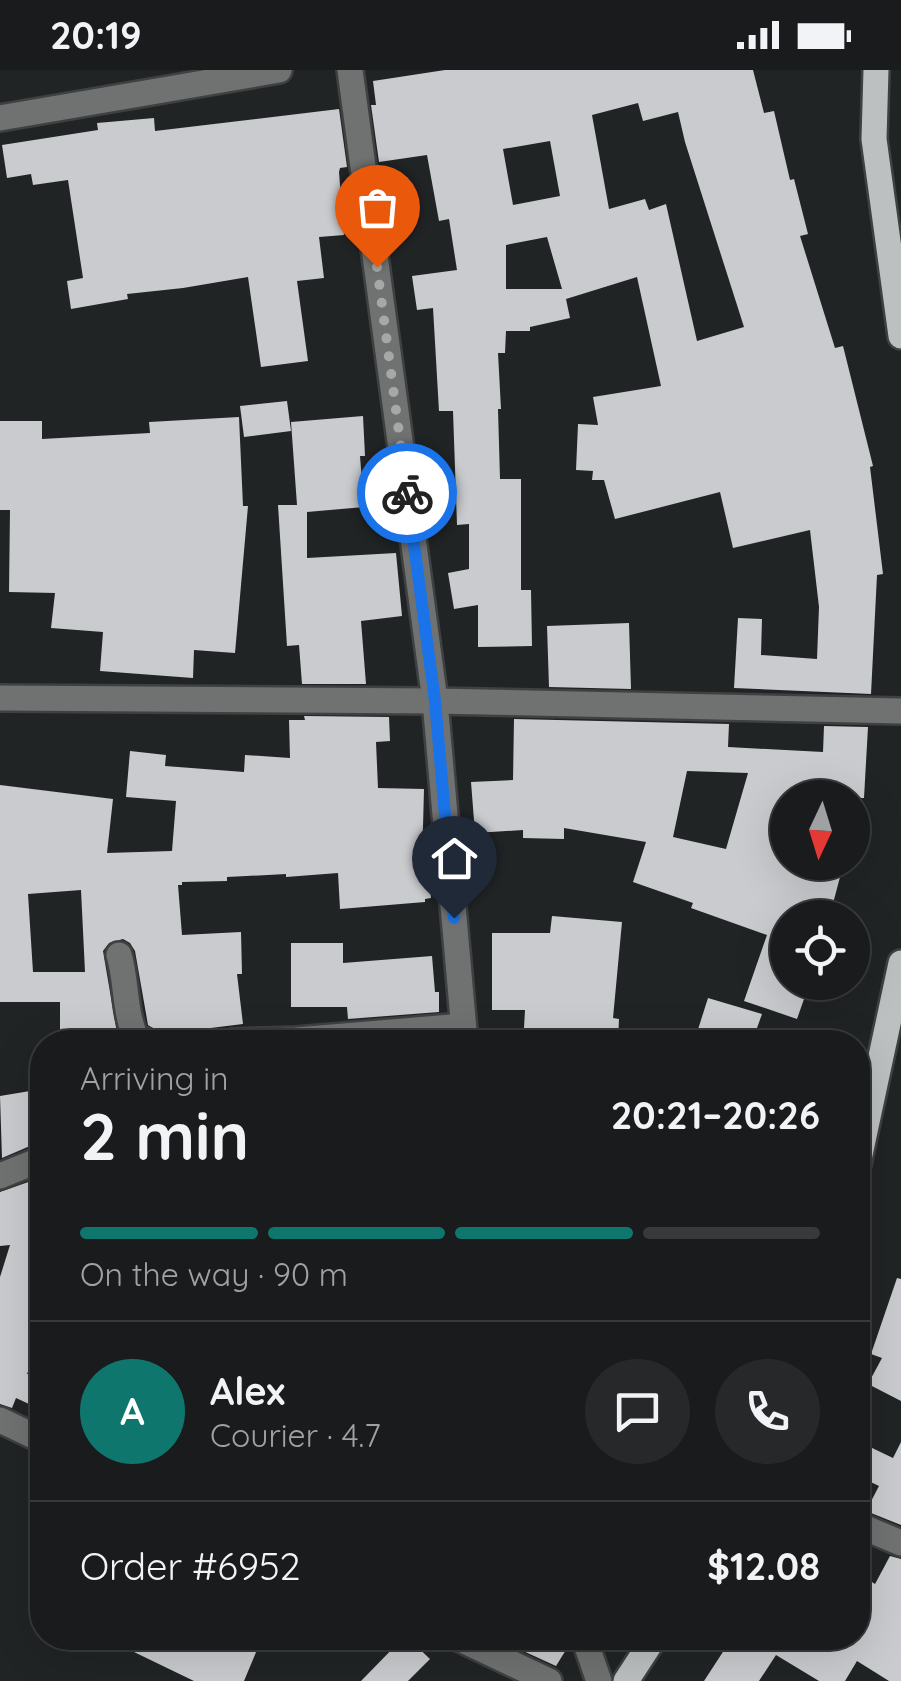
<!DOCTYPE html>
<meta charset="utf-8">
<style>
:root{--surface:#191b1c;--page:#262829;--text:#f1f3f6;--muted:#9fa1a3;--line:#37393b;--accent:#0f766e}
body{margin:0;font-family:Quicksand,sans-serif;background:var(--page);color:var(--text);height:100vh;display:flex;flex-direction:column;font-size:38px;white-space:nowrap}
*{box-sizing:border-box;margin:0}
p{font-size:32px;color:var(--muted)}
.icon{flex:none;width:55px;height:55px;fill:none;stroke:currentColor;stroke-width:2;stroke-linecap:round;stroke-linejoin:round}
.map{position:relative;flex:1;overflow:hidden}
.sheet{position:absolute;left:30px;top:960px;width:840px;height:620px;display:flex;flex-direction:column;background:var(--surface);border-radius:40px;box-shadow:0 10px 40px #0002,0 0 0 2px var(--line)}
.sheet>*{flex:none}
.needle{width:65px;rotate:184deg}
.buttons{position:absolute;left:770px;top:710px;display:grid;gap:20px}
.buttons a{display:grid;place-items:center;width:100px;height:100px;border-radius:50%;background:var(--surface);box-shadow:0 10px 40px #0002,0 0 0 2px var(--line);font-size:50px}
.pin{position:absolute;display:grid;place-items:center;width:85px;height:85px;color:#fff;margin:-102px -42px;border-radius:50% 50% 50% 0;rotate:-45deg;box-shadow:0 0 10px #0007}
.pin .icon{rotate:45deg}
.courier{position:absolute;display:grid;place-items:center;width:100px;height:100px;margin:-50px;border:8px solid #1a73e8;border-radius:50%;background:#fff;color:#222;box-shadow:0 2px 12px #0007}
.headline em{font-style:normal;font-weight:800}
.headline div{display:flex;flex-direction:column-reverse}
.headline{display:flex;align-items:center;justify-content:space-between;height:170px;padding:0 50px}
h1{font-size:65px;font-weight:800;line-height:75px}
.bar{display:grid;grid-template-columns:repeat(4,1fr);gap:15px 10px;align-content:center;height:120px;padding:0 50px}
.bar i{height:12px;border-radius:8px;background:var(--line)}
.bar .on{background:var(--accent)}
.bar p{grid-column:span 4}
.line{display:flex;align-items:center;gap:25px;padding:0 50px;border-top:2px solid var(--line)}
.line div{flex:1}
.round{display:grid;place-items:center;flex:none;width:105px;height:105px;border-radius:52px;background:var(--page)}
.status{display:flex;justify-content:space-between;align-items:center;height:70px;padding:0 50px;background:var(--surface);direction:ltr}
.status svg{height:28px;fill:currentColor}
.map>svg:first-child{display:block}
.building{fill:#c9cbce;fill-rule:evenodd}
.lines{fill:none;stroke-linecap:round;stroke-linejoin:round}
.minor-casing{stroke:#3e4041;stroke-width:30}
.major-casing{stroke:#3e4041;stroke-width:30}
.minor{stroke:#707171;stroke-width:25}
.major{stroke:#bdc0c0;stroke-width:25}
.done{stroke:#a6a8a8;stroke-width:10;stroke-dasharray:0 18}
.route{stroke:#1a73e8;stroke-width:12}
</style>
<div class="status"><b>20:19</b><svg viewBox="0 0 49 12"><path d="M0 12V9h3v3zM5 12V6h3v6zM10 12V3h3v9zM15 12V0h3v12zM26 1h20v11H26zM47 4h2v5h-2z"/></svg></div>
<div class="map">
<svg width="901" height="1611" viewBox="0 0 901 1611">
<rect width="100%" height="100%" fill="#212425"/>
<g class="building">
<path d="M445 0H753L764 43 774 41 790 110 794 109 808 164 800 166 835 278 843 276 873 396 870 397 883 504 877 505 871 624 734 618 738 548 762 549 761 585 817 589 819 537 810 460 733 478 720 422 615 449 604 410H592L593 401 576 400 578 354 598 355 593 327 661 316 637 207 566 229 570 248 530 257V261H506L505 283H498L501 339H498L500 409H521V520H531L532 576 478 577V535L454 539 448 503 469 499V454L457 455 453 341H439L433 238 417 240 412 206 457 200 449 149 439 151 427 85 379 92 371 35H376L373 11ZM638 33 643 51 678 42 685 72 744 257 697 271 666 134 649 140 645 129 609 139 592 45ZM550 71 560 126 513 135 503 79ZM547 167 562 219H506V175Z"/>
<path d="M339 39 347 97 340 98 339 102 344 165 319 167 324 208 297 211 308 291 261 297 248 207 183 218 127 224 128 229 71 239 67 211 83 208 68 110 33 115 31 104 7 108 2 75 98 60 97 53 154 48 155 61Z"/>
<path d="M287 331 291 361 244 367 240 336Z"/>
<path d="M363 346 365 386H360L364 437 307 442V488L396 483 402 546 361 551 366 614H302L299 575 287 576 278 435H297L291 352Z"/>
<path d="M239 347 243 436H248L235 583 194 580 193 608 100 601 103 562 51 558 55 523 9 522 10 440H0V351H42V369L150 363 149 352Z"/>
<path d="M629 553 631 619 549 617 547 556Z"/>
<path d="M304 646 389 647 390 671 376 672 378 718 424 719 422 795 428 794 431 828 425 829V832L340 839 338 803 286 807V804L227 807V811L182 812V815H178L182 865 241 862 242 904H237L243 954 162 964 148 955 135 881 130 873 123 869 109 873 103 881 117 963H60V932H0V715L113 729 107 783 172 781 176 731 126 727 130 681 166 685 165 696 244 702 245 685 290 688 289 650H305ZM81 820 85 902H33L28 824Z"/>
<path d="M514 649 729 654 728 677 823 682 824 656 868 657 864 728H788V753L781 775 787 777 783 792H844L831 841 825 839 822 848H788V912H810L797 949 744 931 767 865 691 838 693 833 633 812 646 772 564 758V769L523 768V760L475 763 471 712 513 710ZM687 701 748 703 726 779 673 767Z"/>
<path d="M552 846 622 852 613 948 619 949 618 972H569V960L524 958 525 940H492V863H550Z"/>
<path d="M291 873H343V893L432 886 435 922H439V942L348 949 347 937H291Z"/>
<path d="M708 928 762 944 752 972H694Z"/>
<path d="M42 1019V1072L30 1074V1076L2 1088 0 1026Z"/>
<path d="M34 1110 42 1174V1237L28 1286 33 1289 27 1304 42 1305V1340L16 1328 12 1338 0 1334V1207L10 1175 0 1176V1122Z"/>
<path d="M897 1208 901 1209V1331L868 1314 882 1288 871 1284Z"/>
<path d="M901 1372V1455L866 1441 879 1416 858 1406V1399L868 1376 893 1388Z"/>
<path d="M890 1486 901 1489V1611H889L857 1591 845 1611H819L776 1585 759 1611H704L732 1568H858V1503L875 1514Z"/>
<path d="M105 1568H262L244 1611H194Z"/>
<path d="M403 1568H408L430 1589 408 1611H361Z"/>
<path d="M501 1568H568L569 1575 556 1596 521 1580Z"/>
</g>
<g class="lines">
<defs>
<g id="minor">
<path d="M350 0 435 631 465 972"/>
<path d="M0 48 279 0"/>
<path d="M0 628 435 631 901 641"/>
<path d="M119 885C127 912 124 942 136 968L148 972"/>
<path d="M233 972 296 970 463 956"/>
<path d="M0 1106 42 1089"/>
<path d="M0 1350 42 1370"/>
<path d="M858 1455 901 1473"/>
<path d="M458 1568 549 1611"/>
<path d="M584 1568 599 1611"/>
</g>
<g id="major">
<path d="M876 0 874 69 901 266"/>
<path d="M858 1094 901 893"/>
<path d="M626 1611 654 1568"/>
</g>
</defs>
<use href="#minor" class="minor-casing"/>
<use href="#major" class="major-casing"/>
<use href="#minor" class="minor"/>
<use href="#major" class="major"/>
</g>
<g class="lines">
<path class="done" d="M377 197 407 423"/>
<path class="route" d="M407 423 435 631 454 848"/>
</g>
</svg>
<div class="buttons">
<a><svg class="needle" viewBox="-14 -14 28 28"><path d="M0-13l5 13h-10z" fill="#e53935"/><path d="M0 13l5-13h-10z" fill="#9fa1a3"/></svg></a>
<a><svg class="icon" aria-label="locate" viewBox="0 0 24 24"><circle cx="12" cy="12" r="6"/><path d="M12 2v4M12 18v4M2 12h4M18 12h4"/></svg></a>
</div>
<div class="pin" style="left:377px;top:197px;background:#ea580c"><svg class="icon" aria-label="bag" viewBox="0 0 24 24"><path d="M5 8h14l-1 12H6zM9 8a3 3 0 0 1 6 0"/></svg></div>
<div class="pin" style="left:454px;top:848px;background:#1f2937"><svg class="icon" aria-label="home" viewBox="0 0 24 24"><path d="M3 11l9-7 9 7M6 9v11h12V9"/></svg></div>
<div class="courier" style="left:407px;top:423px"><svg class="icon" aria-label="bike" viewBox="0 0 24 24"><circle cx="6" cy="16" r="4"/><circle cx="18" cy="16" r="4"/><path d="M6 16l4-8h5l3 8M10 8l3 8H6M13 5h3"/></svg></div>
<section class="sheet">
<div class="headline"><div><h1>2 min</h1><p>Arriving in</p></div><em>20:21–20:26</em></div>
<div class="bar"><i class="on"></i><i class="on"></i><i class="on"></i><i></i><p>On the way · 90 m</p></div>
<div class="line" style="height:180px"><b class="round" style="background:var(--accent);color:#fff">A</b><div><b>Alex</b><p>Courier · 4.7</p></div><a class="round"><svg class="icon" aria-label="chat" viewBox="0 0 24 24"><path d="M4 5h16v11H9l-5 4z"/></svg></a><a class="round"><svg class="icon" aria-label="phone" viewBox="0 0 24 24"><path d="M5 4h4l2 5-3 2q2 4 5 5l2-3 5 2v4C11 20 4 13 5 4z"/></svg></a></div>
<div class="line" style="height:130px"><div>Order #6952</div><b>$12.08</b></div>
</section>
</div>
